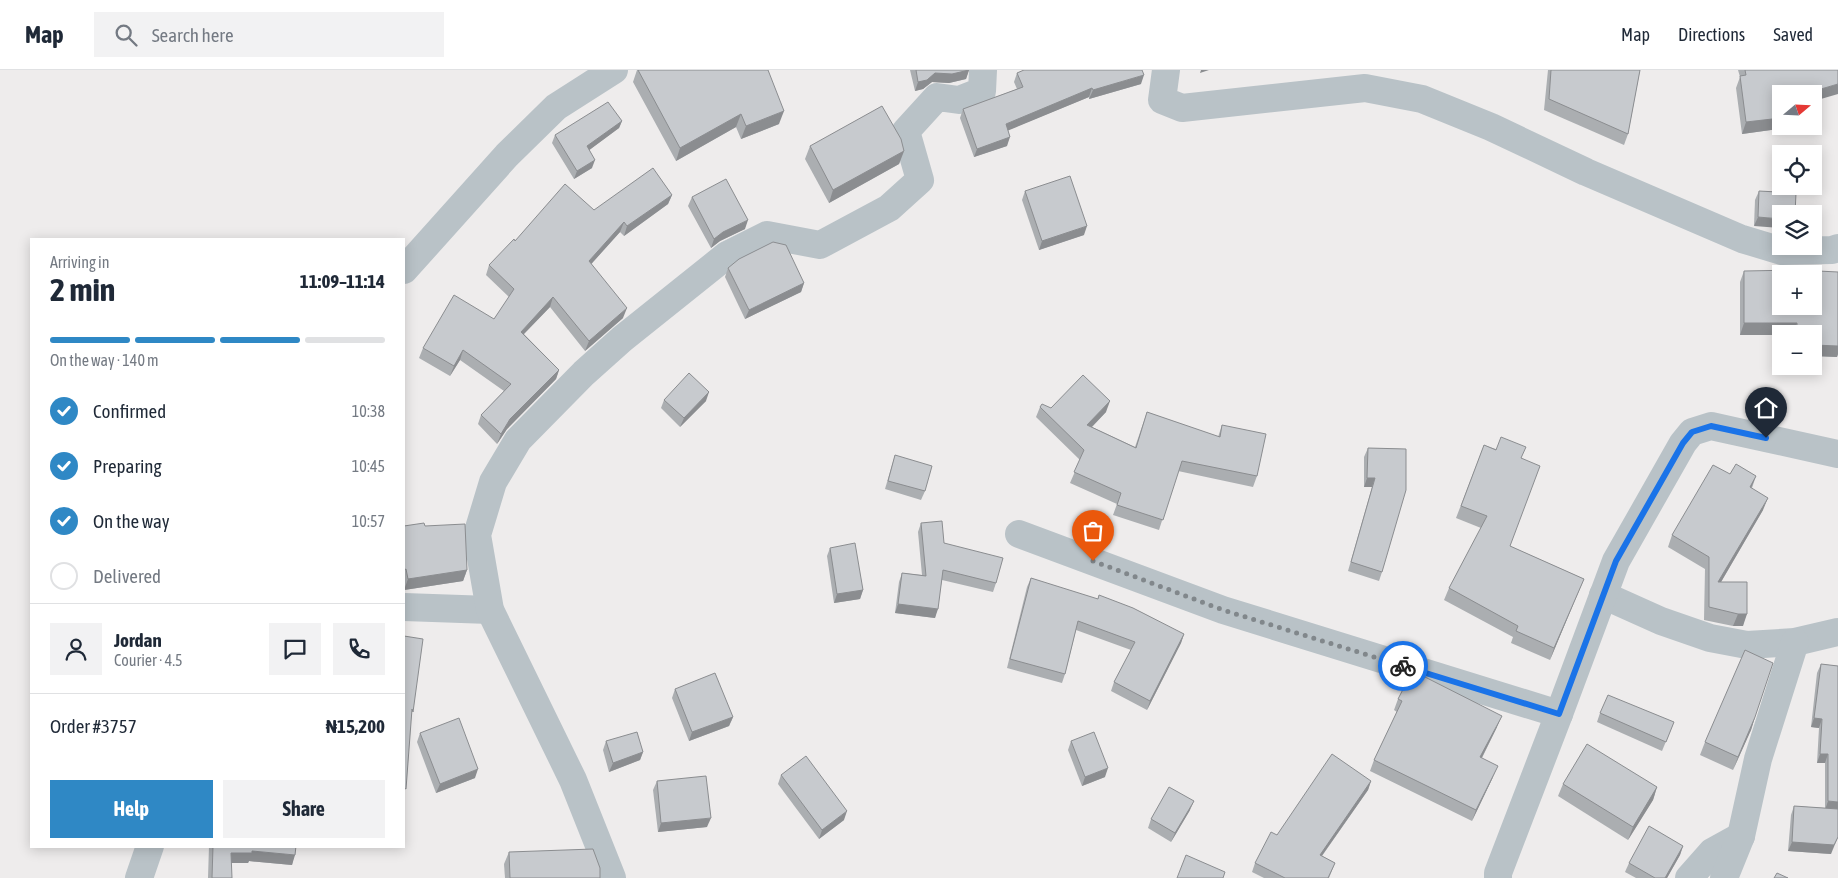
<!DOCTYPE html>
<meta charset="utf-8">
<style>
:root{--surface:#fff;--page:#f2f2f3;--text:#1f2937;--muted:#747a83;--line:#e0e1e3;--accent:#2f88c5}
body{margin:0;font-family:"Asap Condensed",sans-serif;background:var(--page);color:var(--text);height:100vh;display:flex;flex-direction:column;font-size:19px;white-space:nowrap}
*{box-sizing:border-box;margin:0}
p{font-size:16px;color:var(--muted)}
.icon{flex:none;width:28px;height:28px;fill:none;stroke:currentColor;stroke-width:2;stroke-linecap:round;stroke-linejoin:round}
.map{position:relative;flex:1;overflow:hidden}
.sheet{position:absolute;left:30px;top:168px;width:375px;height:610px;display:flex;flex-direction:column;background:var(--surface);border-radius:0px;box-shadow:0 2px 12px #0003}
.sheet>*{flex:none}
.needle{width:32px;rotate:71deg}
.tools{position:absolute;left:1772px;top:15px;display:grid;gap:10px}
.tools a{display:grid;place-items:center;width:50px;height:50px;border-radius:0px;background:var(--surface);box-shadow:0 2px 12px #0003;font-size:25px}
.pin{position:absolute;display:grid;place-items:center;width:42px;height:42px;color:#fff;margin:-51px -21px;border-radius:50% 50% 50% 0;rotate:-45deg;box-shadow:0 0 5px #0007}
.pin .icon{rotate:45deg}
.courier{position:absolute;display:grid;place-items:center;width:50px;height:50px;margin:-25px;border:4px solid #1a73e8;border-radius:50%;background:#fff;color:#222;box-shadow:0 1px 6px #0007}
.head em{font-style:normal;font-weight:700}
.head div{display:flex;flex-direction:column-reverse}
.head{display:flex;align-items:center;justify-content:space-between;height:85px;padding:0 20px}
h1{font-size:32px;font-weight:700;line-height:38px}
.bar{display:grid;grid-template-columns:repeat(4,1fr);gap:8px 5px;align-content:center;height:60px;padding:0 20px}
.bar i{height:6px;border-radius:4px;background:var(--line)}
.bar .selected{background:var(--accent)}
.bar p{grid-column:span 4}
.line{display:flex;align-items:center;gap:12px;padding:0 20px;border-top:1px solid var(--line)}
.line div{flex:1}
.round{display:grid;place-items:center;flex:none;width:52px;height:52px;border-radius:0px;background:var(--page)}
ol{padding:0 20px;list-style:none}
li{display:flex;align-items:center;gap:15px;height:55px}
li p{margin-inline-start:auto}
li .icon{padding:5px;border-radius:50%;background:var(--accent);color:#fff;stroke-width:4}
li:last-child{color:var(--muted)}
li i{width:28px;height:28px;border:2px solid var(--line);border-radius:50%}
.action{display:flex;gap:10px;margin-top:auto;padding:10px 20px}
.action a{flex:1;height:58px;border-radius:0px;background:var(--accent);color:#fff;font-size:20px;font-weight:700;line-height:58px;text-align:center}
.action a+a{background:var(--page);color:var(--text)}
header{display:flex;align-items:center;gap:30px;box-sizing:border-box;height:70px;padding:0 25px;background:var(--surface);border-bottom:1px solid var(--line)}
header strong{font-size:24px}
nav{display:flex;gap:28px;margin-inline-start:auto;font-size:18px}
.search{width:350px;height:45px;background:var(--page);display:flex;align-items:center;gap:12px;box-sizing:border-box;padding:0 18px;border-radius:0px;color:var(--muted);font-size:19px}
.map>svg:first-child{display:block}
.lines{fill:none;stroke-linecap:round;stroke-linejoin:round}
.minor{stroke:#b9c2c7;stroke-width:28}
.wall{fill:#abaeb1}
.shaded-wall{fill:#8b8d90}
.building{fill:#c7cace;stroke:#8b8d90;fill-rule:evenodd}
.done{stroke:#81878b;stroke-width:5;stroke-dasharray:0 9}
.route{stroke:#1a73e8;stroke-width:6}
</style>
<header>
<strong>Map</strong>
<div class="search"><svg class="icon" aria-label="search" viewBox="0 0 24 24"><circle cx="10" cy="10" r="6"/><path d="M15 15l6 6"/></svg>Search here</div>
<nav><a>Map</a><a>Directions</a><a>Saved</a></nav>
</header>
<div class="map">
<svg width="1838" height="808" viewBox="0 0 1838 808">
<rect width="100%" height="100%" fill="#eeecec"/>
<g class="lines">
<g class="minor">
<path d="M1166 0 1162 30 1182 38 1365 18 1422 29 1491 57 1586 102 1742 169 1782 181 1832 180 1838 178"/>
<path d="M404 200 507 85 556 37 614 0"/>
<path d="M1019 464 1223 540 1559 644"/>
<path d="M1603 525 1661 551 1710 568 1747 575 1795 572 1838 562"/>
<path d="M404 537 490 540"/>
<path d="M139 808 150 776"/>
<path d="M612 808 573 710 490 540 477 465 493 412 518 370 584 303 622 269 727 185 767 165 820 175 889 138 920 110 906 61 937 27 959 30 982 21 983 0"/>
<path d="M1498 808V803L1559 644 1616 491 1683 373 1692 362 1711 356 1838 384"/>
<path d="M1689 808 1712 782 1741 766"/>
<path d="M1724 808 1741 766 1758 689 1795 572"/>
</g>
</g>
<g class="wall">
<path d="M637 0H768L779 54 741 69 736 57 676 91 633 12Z"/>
<path d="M910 0H969L966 9 949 13 932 12 923 19 915 21Z"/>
<path d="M1548 0H1640L1628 64 1624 75 1544 40Z"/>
<path d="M1738 0H1838L1781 24 1793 57 1742 64 1736 18 1740 7Z"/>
<path d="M1017 3 1141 14 1089 29V27L1008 60 1007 76 974 87 960 48 963 39 1017 19 1014 12Z"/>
<path d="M622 51 619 58 589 80 592 98 574 109 552 73 555 65Z"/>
<path d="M810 76 904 81 899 94 829 133 805 89Z"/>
<path d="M1025 121 1084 165 1039 180 1022 130Z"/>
<path d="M1759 121 1796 123 1754 156 1755 130Z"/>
<path d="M672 125 668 134 624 166 620 162 591 194 623 248 585 281 550 237 524 264 559 300 556 309 507 359 497 374 478 354 481 345 504 321 460 290 450 306 419 288 423 278 494 249 509 227 486 205 489 195 515 171 594 140Z"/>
<path d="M692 127 745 159 720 171 711 178 688 136Z"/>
<path d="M728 198 804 213 801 222 745 249 725 207Z"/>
<path d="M1744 201 1838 202V284L1837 287 1814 286V264L1740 265V212Z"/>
<path d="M664 330 706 331 680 357 661 338Z"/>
<path d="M1040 337 1051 338 1106 342 1092 357 1135 377 1147 342 1218 367 1222 355 1257 406 1253 417 1178 401 1159 460 1113 445 1117 434 1070 413 1080 390 1036 347Z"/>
<path d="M1484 375 1522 388 1510 476 1584 509 1550 590 1511 573 1513 567 1444 530 1449 518 1481 458 1456 448Z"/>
<path d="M1368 378 1406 379 1382 502 1379 511 1348 501 1372 417H1364V387Z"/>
<path d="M895 385 925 421 921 430 885 419Z"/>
<path d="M1730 404 1756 406 1752 418 1763 440 1721 512H1747L1743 556H1733L1704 550 1705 499 1668 477 1672 465Z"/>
<path d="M921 453 944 473 996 513 993 522 942 510 935 548 895 543 899 512 902 503 922 505 918 462Z"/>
<path d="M404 456H425L467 500 463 511 404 520Z"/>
<path d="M830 478 863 520 860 529 834 533 827 486Z"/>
<path d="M1031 508 1184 564 1181 573 1147 640 1111 621 1114 612 1131 580 1076 560 1065 604 1062 613 1007 598 1027 517Z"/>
<path d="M1821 594 1838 596 1831 784 1788 781 1791 745 1794 736 1825 738V693H1817L1819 658 1811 657 1817 603Z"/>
<path d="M675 619 733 647 729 656 689 671 672 628Z"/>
<path d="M1398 629 1497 657 1482 688 1493 707 1472 751 1370 701 1374 690 1397 642 1394 640Z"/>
<path d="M1600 643 1674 652 1662 681 1597 652Z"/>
<path d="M1755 647 1751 660 1733 700 1700 685 1705 672Z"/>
<path d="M420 663 475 708 436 723 417 672Z"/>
<path d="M606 671 643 682 640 690 609 702 603 680Z"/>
<path d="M1071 671 1105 707 1082 716 1068 680Z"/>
<path d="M781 705 844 750 819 769 778 714Z"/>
<path d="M657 711 707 757 658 762 653 720Z"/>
<path d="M1371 711 1368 720 1322 786 1335 793 1329 808H1264L1252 802 1255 793 1277 765Z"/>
<path d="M1563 714 1657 717 1653 730 1628 770 1558 726Z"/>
<path d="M1190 740 1171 772 1148 758 1151 749Z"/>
<path d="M209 776H296L292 795 249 791 248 793H231V808H208Z"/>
<path d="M1683 776 1680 785 1667 808H1636L1625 802 1629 793Z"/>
<path d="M509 782 600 808H505L504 794Z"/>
</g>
<g class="shaded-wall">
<path d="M969 0 966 9 949 13 932 12 923 19 915 21 918 12 935 3Z"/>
<path d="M1201 0H1209L1200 3Z"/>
<path d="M1144 5 1141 14 1089 29 1093 20Z"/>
<path d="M1838 14V24L1814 31V24H1804Z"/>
<path d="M1092 18 1089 27 1002 63 1006 54Z"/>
<path d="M784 41 779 54 741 69 746 56Z"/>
<path d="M741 44 736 57 676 91 680 78Z"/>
<path d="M1781 48V56H1794L1793 57 1742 64 1746 52Z"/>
<path d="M622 51 619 58 584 84 587 76Z"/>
<path d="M1010 67 1007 76 974 87 977 79Z"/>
<path d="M904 81 899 94 829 133 833 120Z"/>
<path d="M595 90 592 98 574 109 577 101Z"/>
<path d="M672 125 668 134 624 166 627 156Z"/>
<path d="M1758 147 1781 149V158L1754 156Z"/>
<path d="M748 150 745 159 720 171 711 178 714 169 723 162Z"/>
<path d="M624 152 620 162 585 201 589 191Z"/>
<path d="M1087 156 1084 165 1039 180 1042 171Z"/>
<path d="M804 213 801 222 745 249 749 240Z"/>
<path d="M553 227 550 237 517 271 521 262Z"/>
<path d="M627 238 623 248 585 281 589 271Z"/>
<path d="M1744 253H1797L1793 264H1781V265H1740Z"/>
<path d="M1814 275 1838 276V284L1837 287 1814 286Z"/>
<path d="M463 280 460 290 450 306 454 296Z"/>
<path d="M559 300 556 309 507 359 497 374 501 364 510 349Z"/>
<path d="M709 322 706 331 680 357 684 348Z"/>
<path d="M1110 331 1106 342 1083 366 1087 355Z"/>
<path d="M1756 406 1751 418 1750 417Z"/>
<path d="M1367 408H1375L1372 417H1364Z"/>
<path d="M1768 428 1763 440 1714 524 1718 512Z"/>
<path d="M467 500 463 511 404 520 408 509Z"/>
<path d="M1584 509 1579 520 1550 590 1554 578Z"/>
<path d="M863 520 860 529 834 533 837 524Z"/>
<path d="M898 534 938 539 935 548 895 543Z"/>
<path d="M1738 544H1747L1743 556H1733Z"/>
<path d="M1184 564 1181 573 1147 640 1150 631Z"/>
<path d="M1502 646 1497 657 1476 699 1480 687Z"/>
<path d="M733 647 729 656 689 671 692 662Z"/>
<path d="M1755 647 1751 660 1733 700 1738 687Z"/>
<path d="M1814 648 1822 649 1819 658 1811 657Z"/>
<path d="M643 682 640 690 609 702 613 693Z"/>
<path d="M1820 684H1828L1825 693H1817Z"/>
<path d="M1498 696 1493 707 1472 751 1476 740Z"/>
<path d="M1108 698 1105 707 1082 716 1085 707Z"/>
<path d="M478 699 475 708 436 723 440 714Z"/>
<path d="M1371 711 1368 720 1316 794 1320 785Z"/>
<path d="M1657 717 1653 730 1628 770 1633 757Z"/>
<path d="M1194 731 1190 740 1171 772 1175 763Z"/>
<path d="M1828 731 1838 732V741L1825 740Z"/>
<path d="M847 741 844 750 819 769 822 760Z"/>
<path d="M711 748 707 757 658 762 661 753Z"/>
<path d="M1838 767 1831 784 1788 781 1792 772Z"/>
<path d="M1683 776 1680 785 1667 808H1665Z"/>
<path d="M252 781 295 785 292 795 249 791 248 793H227L231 783Z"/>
</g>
<g class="building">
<path d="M638 0H768L784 41 746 56 741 44 680 78Z"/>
<path d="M916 0H969L952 4 935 3 927 10 918 12Z"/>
<path d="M1024 0H1142L1144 5 1093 20 1092 18 1006 54 1010 67 977 79 963 39 1023 17 1017 3Z"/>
<path d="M1551 0H1640L1628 64 1549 29Z"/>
<path d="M1745 0H1838V14L1804 24H1781V48L1746 52 1740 6 1746 5Z"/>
<path d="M608 32 622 51 587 76 595 90 577 101 555 65Z"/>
<path d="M882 36 901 69 904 81 833 120 810 76Z"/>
<path d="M653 98 672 125 627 156 624 152 589 191 627 238 589 271 553 227 521 262 559 300 510 349 501 364 481 345 511 314 463 280 454 296 423 278 454 225 494 249 514 219 489 195 514 169 515 171 565 114 594 140Z"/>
<path d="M1070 106 1087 156 1042 171 1025 121Z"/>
<path d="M726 109 748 150 723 162 714 169 692 127Z"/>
<path d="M1759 121 1796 123 1795 144H1781V149L1758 147Z"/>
<path d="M773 172 786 175 804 213 749 240 728 198 739 189Z"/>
<path d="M1798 200 1838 202V276L1814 275V264H1797V253H1744V201ZM1781 204H1814V236H1781Z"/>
<path d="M689 303 709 322 684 348 664 330Z"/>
<path d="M1083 305 1110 331 1087 355 1136 378 1147 342 1220 367 1222 355 1266 364 1257 406 1182 391 1163 450 1117 435 1121 423 1074 402 1084 380 1040 337 1042 334 1051 338Z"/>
<path d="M1501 367 1526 377 1521 388 1540 396 1510 476 1584 509 1554 578 1516 561 1518 556 1449 518 1487 446 1461 436 1484 375 1496 380Z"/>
<path d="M1368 378 1406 379V420L1382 502 1351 492 1375 408H1367Z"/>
<path d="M895 385 932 396 925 421 888 411Z"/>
<path d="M1736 394 1756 406 1750 417 1768 428 1718 512H1747V544H1738L1709 537V487L1672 465 1713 395 1730 404Z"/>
<path d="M942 451 944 473 1003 488 996 513 943 500 938 539 898 534 902 503 926 506 921 453Z"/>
<path d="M424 453 425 456 465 454 467 500 408 509 406 499 404 500V456Z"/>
<path d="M855 473 863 520 837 524 830 478Z"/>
<path d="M1031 508 1098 529 1099 525 1133 538 1184 564 1150 631 1114 612 1135 572 1078 551 1065 604 1010 589Z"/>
<path d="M404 566 423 569 413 642 412 639 406 719 404 718Z"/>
<path d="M1745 580 1773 593 1755 647 1738 687 1705 672Z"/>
<path d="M1821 594 1838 596V732L1828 731V684H1820L1822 649 1814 648Z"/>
<path d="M1412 602 1423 606 1502 646 1480 687 1498 696 1476 740 1374 690 1402 631 1398 629Z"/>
<path d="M715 603 733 647 692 662 675 619Z"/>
<path d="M1608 625 1674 652 1666 672 1600 643Z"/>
<path d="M459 648 478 699 440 714 420 663Z"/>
<path d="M637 662 643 682 613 693 606 671Z"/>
<path d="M1094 662 1108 698 1085 707 1071 671Z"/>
<path d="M1587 674 1657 717 1633 757 1563 714Z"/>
<path d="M1332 684 1371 711 1320 785 1335 793 1328 808H1285L1255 793 1271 762 1277 765Z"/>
<path d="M806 686 847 741 822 760 781 705Z"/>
<path d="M706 706 711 748 661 753 657 711Z"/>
<path d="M1169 717 1194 731 1175 763 1151 749Z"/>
<path d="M1794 736 1838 739V767L1834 775 1792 772Z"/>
<path d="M1649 756 1683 776 1665 808H1655L1629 793Z"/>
<path d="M213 776H296L295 785 252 781V783H231L232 808H212Z"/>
<path d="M593 779 600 798V808H510L509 782Z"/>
<path d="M1186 785 1225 802 1223 808H1177Z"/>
<path d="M1777 803 1788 808H1774Z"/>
</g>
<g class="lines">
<path class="done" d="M1093 491 1223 540 1403 596"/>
<path class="route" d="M1403 596 1559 644 1616 491 1683 373 1692 362 1711 356 1766 368"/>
</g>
</svg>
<div class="tools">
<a><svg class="needle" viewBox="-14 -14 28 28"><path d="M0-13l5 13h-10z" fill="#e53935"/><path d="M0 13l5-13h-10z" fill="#747a83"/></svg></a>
<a><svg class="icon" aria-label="locate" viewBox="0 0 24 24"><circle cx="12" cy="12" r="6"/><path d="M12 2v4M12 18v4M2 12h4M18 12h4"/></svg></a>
<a><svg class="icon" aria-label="layers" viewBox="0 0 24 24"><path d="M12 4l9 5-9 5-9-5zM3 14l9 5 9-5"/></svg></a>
<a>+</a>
<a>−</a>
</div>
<div class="pin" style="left:1093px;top:491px;background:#ea580c"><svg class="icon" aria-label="bag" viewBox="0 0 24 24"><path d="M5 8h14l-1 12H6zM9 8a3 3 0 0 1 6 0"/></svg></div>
<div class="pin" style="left:1766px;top:368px;background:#1f2937"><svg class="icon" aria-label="home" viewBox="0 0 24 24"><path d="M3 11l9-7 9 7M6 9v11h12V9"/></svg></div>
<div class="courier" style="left:1403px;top:596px"><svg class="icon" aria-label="bike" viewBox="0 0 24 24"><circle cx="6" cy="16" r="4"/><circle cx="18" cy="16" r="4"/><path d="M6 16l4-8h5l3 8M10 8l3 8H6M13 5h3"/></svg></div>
<section class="sheet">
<div class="head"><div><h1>2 min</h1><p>Arriving in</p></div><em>11:09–11:14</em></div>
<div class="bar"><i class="selected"></i><i class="selected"></i><i class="selected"></i><i></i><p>On the way · 140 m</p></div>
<ol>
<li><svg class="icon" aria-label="check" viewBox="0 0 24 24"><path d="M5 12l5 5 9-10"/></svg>Confirmed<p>10:38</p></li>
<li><svg class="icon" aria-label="check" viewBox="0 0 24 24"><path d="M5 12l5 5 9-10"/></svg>Preparing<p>10:45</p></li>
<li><svg class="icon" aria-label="check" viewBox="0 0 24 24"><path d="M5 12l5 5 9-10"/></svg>On the way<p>10:57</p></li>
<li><i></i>Delivered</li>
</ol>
<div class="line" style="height:90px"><a class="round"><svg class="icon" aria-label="person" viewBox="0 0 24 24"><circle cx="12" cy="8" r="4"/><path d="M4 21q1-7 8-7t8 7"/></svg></a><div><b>Jordan</b><p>Courier · 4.5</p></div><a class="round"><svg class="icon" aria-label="chat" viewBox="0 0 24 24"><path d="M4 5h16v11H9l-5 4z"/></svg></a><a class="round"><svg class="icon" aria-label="phone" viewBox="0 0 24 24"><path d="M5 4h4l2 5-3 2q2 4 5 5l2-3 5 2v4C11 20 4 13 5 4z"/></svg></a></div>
<div class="line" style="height:65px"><div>Order #3757</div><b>₦15,200</b></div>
<div class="action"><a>Help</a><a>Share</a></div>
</section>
</div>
